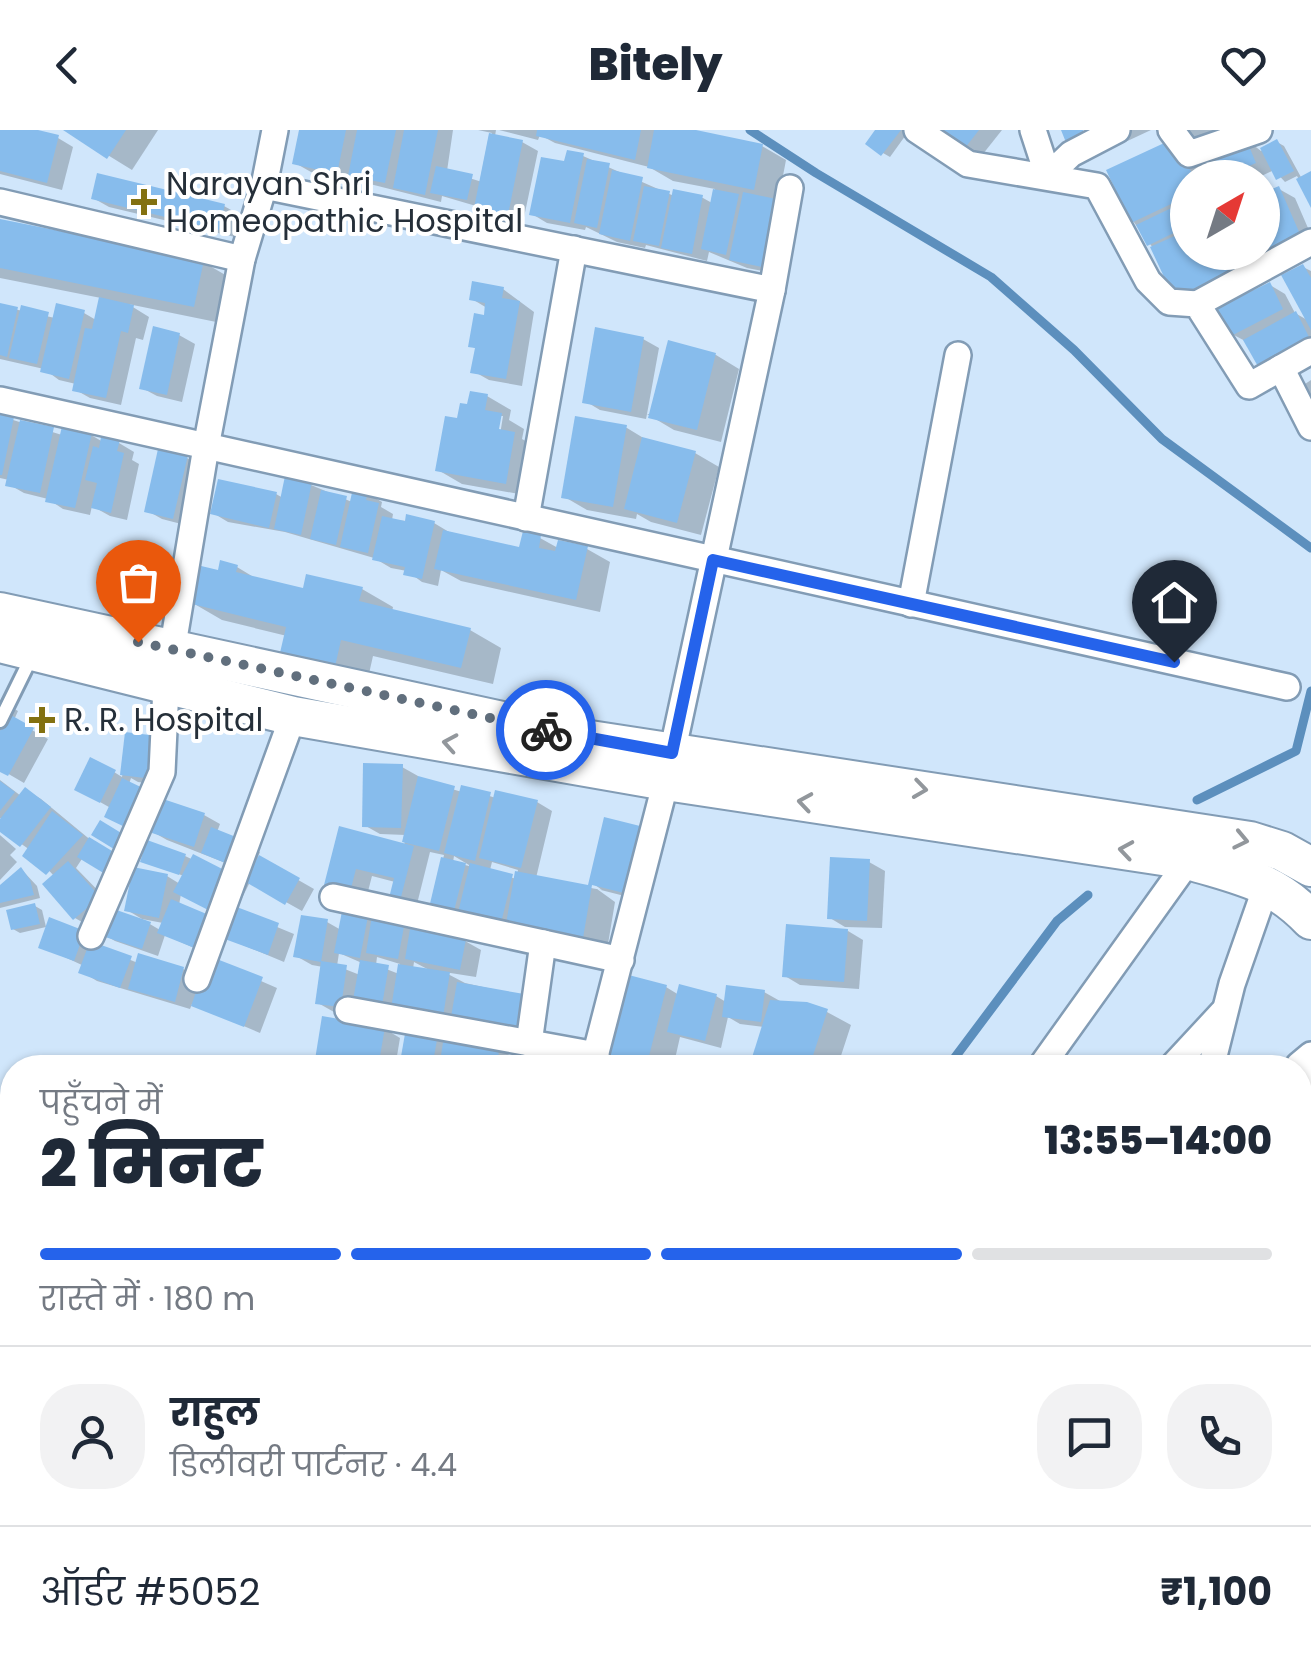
<!DOCTYPE html>
<html lang="hi">
<meta charset="utf-8">
<style>
:root{--surface:#fff;--page:#f2f2f3;--text:#1f2937;--muted:#747a83;--line:#e0e1e3;--accent:#2563eb}
body{margin:0;font-family:Poppins,"Noto Sans Devanagari",sans-serif;background:var(--page);color:var(--text);height:100vh;display:flex;flex-direction:column;font-size:38px;white-space:nowrap}
*{box-sizing:border-box;margin:0}
p{font-size:32px;color:var(--muted)}
.icon{flex:none;width:55px;height:55px;fill:none;stroke:currentColor;stroke-width:2;stroke-linecap:round;stroke-linejoin:round}
.map{position:relative;flex:1;overflow:hidden}
.details{position:absolute;left:0px;top:925px;width:1312px;height:620px;display:flex;flex-direction:column;background:var(--surface);border-radius:40px 40px 0 0;box-shadow:0 2px 8px #0004}
.details>*{flex:none}
.needle{width:65px;rotate:39deg}
.buttons{position:absolute;left:1170px;top:30px;display:grid;gap:20px}
.buttons a{display:grid;place-items:center;width:110px;height:110px;border-radius:50%;background:var(--surface);box-shadow:0 2px 8px #0004;font-size:50px}
.pin{position:absolute;display:grid;place-items:center;width:85px;height:85px;color:#fff;margin:-102px -42px;border-radius:50% 50% 50% 0;rotate:-45deg;box-shadow:0 0 10px #0007}
.pin .icon{rotate:45deg}
.courier{position:absolute;display:grid;place-items:center;width:100px;height:100px;margin:-50px;border:8px solid #2563eb;border-radius:50%;background:#fff;color:#222;box-shadow:0 2px 12px #0007}
.summary em{font-style:normal;font-weight:800}
.summary div{display:flex;flex-direction:column-reverse}
.summary{display:flex;align-items:center;justify-content:space-between;height:170px;padding:0 40px}
h1{font-size:65px;font-weight:800;line-height:75px}
.bar{display:grid;grid-template-columns:repeat(4,1fr);gap:15px 10px;align-content:center;height:120px;padding:0 40px}
.bar i{height:12px;border-radius:8px;background:var(--line)}
.bar .selected{background:var(--accent)}
.bar p{grid-column:span 4}
.line{display:flex;align-items:center;gap:25px;padding:0 40px;border-top:2px solid var(--line)}
.line div{flex:1}
.round{display:grid;place-items:center;flex:none;width:105px;height:105px;border-radius:40px;background:var(--page)}
header{display:flex;justify-content:space-between;align-items:center;height:130px;padding:0 40px;background:var(--surface);font-size:45px;font-weight:800}
.map>svg:first-child{display:block}
.shadow{fill:#0003;fill-rule:evenodd}
.lines{fill:none;stroke-linecap:round;stroke-linejoin:round}
.stream{stroke:#5c8fbd;stroke-width:9}
.building{fill:#87bcec}
.service-casing{stroke:#829cb5;stroke-width:18}
.minor-casing{stroke:#829cb5;stroke-width:30}
.secondary-casing{stroke:#829cb5;stroke-width:42}
.service{stroke:#fff;stroke-width:12}
.minor{stroke:#fff;stroke-width:25}
.secondary{stroke:#fff;stroke-width:38}
.oneway{stroke:#92979c}
.done{stroke:#616f7d;stroke-width:10;stroke-dasharray:0 18}
.route{stroke:#2563eb;stroke-width:12}
.poi-dot{fill:#837111;stroke:#fff;stroke-width:4}
.labels{text-anchor:middle;stroke-width:8;stroke-linejoin:round;paint-order:stroke}
.poi-label{font-size:32px;fill:#252f39;stroke:#fff;text-anchor:start}
</style>
<header><svg class="icon" aria-label="back" viewBox="0 0 24 24"><path d="M15 5l-7 7 7 7"/></svg>Bitely<svg class="icon" aria-label="heart" viewBox="0 0 24 24"><path d="M12 20l-8-8c-3-5 5-10 8-4 3-6 11-1 8 4z"/></svg></header>
<div class="map">
<svg width="1311" height="1545" viewBox="0 0 1311 1545">
<rect width="100%" height="100%" fill="#d0e6fb"/>
<g class="shadow">
<path d="M0 0H28L58 8 73 17 62 60 0 44Z"/>
<path d="M67 0H158L132 40Z"/>
<path d="M302 0H453L447 41 482 52 492 3 478 0H496L495 6 522 12 538 21 523 92 493 86 476 76 442 66 441 72 366 53 354 46 353 51 311 42 295 33Z"/>
<path d="M499 0H684L762 16 786 30 778 72V144L747 138 709 122 707 131 646 115 645 118 617 112 586 97 585 100 547 93 532 84 566 34 583 26 674 66 675 62 703 68 712 73 715 59 673 51 649 37 555 13 540 5 538 10Z"/>
<path d="M878 0H905L908 2 890 27 883 23Z"/>
<path d="M948 0H1002L975 34Z"/>
<path d="M1097 0H1151L1121 14Z"/>
<path d="M1185 0H1234L1261 21 1277 12 1284 16 1302 49 1311 44V73L1297 46 1285 52 1274 40 1257 48H1188V122H1262L1279 59 1295 68 1311 105 1199 180 1133 91 1175 11Z"/>
<path d="M93 68 224 76 240 85 235 107 109 77Z"/>
<path d="M0 91 203 132 234 150 226 194 128 174 149 187 143 210 136 208 121 275 90 268 74 259 76 254 59 250 44 239 0 229V176L55 188 84 183 96 190 101 168 0 148Z"/>
<path d="M1303 137 1311 141V228L1247 212 1232 204 1270 155 1285 164 1295 183 1309 191Z"/>
<path d="M503 159 534 182 522 256 489 250 473 241 477 219 471 216 486 188 487 178 472 169Z"/>
<path d="M179 205 195 214 182 272 157 266 142 258Z"/>
<path d="M643 209 659 218 647 284H651L669 213 716 225 739 239 721 312 674 300 647 284 646 289 600 280 585 271Z"/>
<path d="M1311 250V269L1302 256Z"/>
<path d="M487 266 511 280 509 290 524 299 522 309 538 318 530 366 462 354 438 340 459 291 469 277ZM498 286H503L499 311Z"/>
<path d="M0 286 62 305H91L103 312 119 313 134 322 132 330 139 334 127 390 110 386 92 376 90 385 63 379 48 369 24 363 8 354 9 350 0 348Z"/>
<path d="M577 289 627 298 650 312 695 323 719 337 701 405 651 392 637 384 636 389 587 380 563 366Z"/>
<path d="M187 328 202 336 189 396 162 389 146 380Z"/>
<path d="M287 349 311 355 352 372 367 363 382 372 381 377 393 384 392 390 434 393 449 402 521 420 540 408 558 418 587 419 610 432 600 482 461 451 441 440 438 456 422 452 407 441 391 438 374 428 285 402 228 392 213 383 276 364 283 368Z"/>
<path d="M237 437 260 451 304 461 362 459 393 477 392 482 470 500 501 518 493 554 373 526 366 557 287 506 222 490 191 472 220 443Z"/>
<path d="M0 571 18 581 14 590 48 609 24 653 0 639Z"/>
<path d="M128 604 168 656 138 652 131 648 129 654 161 670 204 685 220 694 217 702 260 722 258 727 314 759 302 781 250 752 236 780 294 804 284 832 226 808 217 832 277 858 260 903 192 874 190 879 97 851 82 842 84 836 41 816 51 790 98 817 138 833 183 839 203 850 212 826 165 805 158 826 115 811 75 788 54 746 30 720 0 699 3 690 0 688V650L21 666 26 660 41 669 93 712 76 738 114 777 110 780 143 790 160 800 163 793 142 789 127 780 167 746 180 754 184 746 150 734 185 726 245 754 251 743 167 710 93 668 114 642 122 647ZM181 764 231 790H215L179 775Z"/>
<path d="M402 637 418 646V649L462 662 463 658 496 668 537 672 552 681 536 748 602 760 591 752 663 709 648 772 597 759 615 772 606 826 431 781 444 725 430 722 415 782 391 771 395 752 372 746 366 769 342 762 341 699 404 716 406 705 380 704 364 695ZM454 726 469 735V736L453 732ZM492 732 518 740 516 749 490 740Z"/>
<path d="M0 705 16 719 10 725 17 732 0 750Z"/>
<path d="M869 732 885 741 882 798 845 797 830 788Z"/>
<path d="M22 740 37 756 40 768 0 778V758Z"/>
<path d="M35 776 42 780 46 797 20 803 13 799Z"/>
<path d="M368 788 374 792 404 793 419 802 465 811 481 820 476 847 444 842 465 853 523 866 532 912 334 882 318 873 323 837 312 835 296 826 327 792 341 800ZM339 823 362 833 360 845 337 836ZM377 827 400 834 399 844 376 835ZM414 832 431 841 413 839Z"/>
<path d="M848 801 863 810 859 859 800 855 785 846Z"/>
<path d="M666 857 679 865 716 866 726 872 764 862 780 871 806 874 827 882 851 895 837 938H755L752 935 764 897 740 894 728 887 721 918 680 907 673 938H615L602 930Z"/>
<path d="M385 899 400 908 395 938H322L317 934Z"/>
<path d="M408 901 499 919 514 928 513 938H401Z"/>
<path d="M1300 1175 1311 1182V1236L1300 1228Z"/>
<path d="M1300 1262 1311 1272V1334L1306 1337 1311 1340V1404L1300 1393Z"/>
<path d="M1311 1483V1507L1300 1494Z"/>
<path d="M52 1532H128L147 1545H46Z"/>
<path d="M1014 1532H1137L1088 1545H1020Z"/>
<path d="M1258 1532H1287L1298 1545H1245Z"/>
</g>
<g class="lines">
<g class="stream">
<path d="M750 0 816 43 991 147 1074 220 1162 309 1311 418"/>
<path d="M1197 670 1296 621 1311 561"/>
<path d="M947 938 1057 791 1088 765"/>
<path d="M897 1545 898 1539 906 1532"/>
</g>
</g>
<g class="building">
<path d="M0 0H38L59 5 47 53 0 41Z"/>
<path d="M63 0H126L107 29Z"/>
<path d="M299 0H346L337 44 292 34Z"/>
<path d="M357 0H396L385 53 348 46Z"/>
<path d="M404 0H438L425 65 393 58Z"/>
<path d="M537 0H641L635 30 536 6Z"/>
<path d="M654 0H696L763 14 754 60 647 38Z"/>
<path d="M875 0H901L881 26 865 14Z"/>
<path d="M944 0H979L958 27 936 10Z"/>
<path d="M1061 0H1083L1086 9 1067 15Z"/>
<path d="M489 3 523 10 508 85 474 78Z"/>
<path d="M1175 8 1194 48H1188V66L1131 93 1106 40Z"/>
<path d="M1246 9 1256 33 1221 48H1209L1201 27Z"/>
<path d="M1277 9 1294 41 1276 50 1260 18Z"/>
<path d="M567 20 584 23 570 93 529 85 541 27 564 31Z"/>
<path d="M587 29 610 33 597 98 574 93Z"/>
<path d="M436 36 473 44 467 70 430 63Z"/>
<path d="M612 40 643 47 630 111 599 104Z"/>
<path d="M1311 41V78L1296 49Z"/>
<path d="M97 43 225 74 219 100 91 69Z"/>
<path d="M644 56 670 61 659 116 633 111Z"/>
<path d="M1279 56 1303 111 1248 135 1242 122H1262V63Z"/>
<path d="M673 59 703 65 692 124 661 118Z"/>
<path d="M713 59 739 64 726 125 701 119Z"/>
<path d="M743 62 776 69 762 137 729 130Z"/>
<path d="M1188 70V96L1147 116 1136 95Z"/>
<path d="M0 89 204 130 194 177 0 138Z"/>
<path d="M1188 100V122H1232L1239 137 1174 168 1150 117Z"/>
<path d="M1303 134 1311 148V200L1281 145Z"/>
<path d="M472 151 504 157 502 168 520 171 506 249 470 243 475 218 468 217 474 183 484 185 485 173 469 170Z"/>
<path d="M1270 152 1283 179 1231 206 1217 178Z"/>
<path d="M99 167 134 175 128 203 121 201 106 268 72 261 85 198 92 199Z"/>
<path d="M0 173 18 177 7 227 0 225Z"/>
<path d="M56 173 85 180 69 249 40 242Z"/>
<path d="M21 175 49 182 37 234 9 228Z"/>
<path d="M1296 181 1311 211 1260 240 1243 210Z"/>
<path d="M153 196 180 203 167 265 139 259Z"/>
<path d="M595 197 644 207 631 282 582 273Z"/>
<path d="M668 210 716 223 697 300 648 288Z"/>
<path d="M470 261 488 264 485 280 502 283 499 299 515 302 506 354 435 341 445 286 457 288 460 273 467 274Z"/>
<path d="M0 283 14 287 2 345H0Z"/>
<path d="M575 286 627 295 613 377 561 368Z"/>
<path d="M20 290 54 297 40 363 5 356Z"/>
<path d="M62 296 92 303 75 378 45 372Z"/>
<path d="M101 307 120 310 117 321 124 323 111 383 91 378 97 353 85 350 93 316 99 318Z"/>
<path d="M642 307 696 321 677 393 624 379Z"/>
<path d="M158 319 188 325 173 389 144 382Z"/>
<path d="M285 346 312 352 301 405 274 399Z"/>
<path d="M218 349 277 362 269 398 210 384Z"/>
<path d="M353 358 368 361 366 370 379 373 368 423 340 417Z"/>
<path d="M321 360 347 366 336 415 310 409Z"/>
<path d="M406 384 435 391 422 449 403 445 405 437 372 430 382 386 405 391Z"/>
<path d="M443 400 519 417 523 401 541 405 539 418 555 421 558 410 588 416 576 470 434 439Z"/>
<path d="M220 430 238 435 236 442 303 458 306 444 363 457 359 471 471 498 461 538 341 510 334 541 279 527 286 497 188 473 197 435 218 440Z"/>
<path d="M9 584 34 598 8 646 0 642V601Z"/>
<path d="M125 602 158 606 153 649 120 645Z"/>
<path d="M90 627 116 640 100 673 74 660Z"/>
<path d="M363 633 403 634 401 698 362 697Z"/>
<path d="M418 646 455 656 439 721 402 712Z"/>
<path d="M122 648 147 660 129 699 104 687Z"/>
<path d="M0 651 15 662 0 681Z"/>
<path d="M461 655 491 662 475 731 444 723Z"/>
<path d="M25 657 51 677 20 717 0 702V689Z"/>
<path d="M495 660 538 670 521 738 479 728Z"/>
<path d="M160 668 205 683 194 717 149 702Z"/>
<path d="M52 681 83 705 46 745 22 726Z"/>
<path d="M604 687 648 698 632 765 592 755 582 814 505 800 515 741 588 755Z"/>
<path d="M100 690 131 709 122 724 91 705Z"/>
<path d="M339 696 414 716 399 775 388 772 394 748 356 739 350 762 324 755Z"/>
<path d="M211 697 246 711 235 737 201 723Z"/>
<path d="M89 707 122 727 110 747 77 727Z"/>
<path d="M147 710 186 724 179 745 140 732Z"/>
<path d="M193 724 234 745 214 783 173 762Z"/>
<path d="M259 725 300 748 285 775 244 751Z"/>
<path d="M441 727 466 733 452 789 428 782Z"/>
<path d="M830 727 870 729 867 791 827 789Z"/>
<path d="M68 731 100 767 73 790 42 754Z"/>
<path d="M470 733 513 744 499 801 456 791Z"/>
<path d="M21 737 30 750 34 765 0 773V755Z"/>
<path d="M133 737 168 744 159 788 124 781Z"/>
<path d="M171 769 216 788 202 821 157 803Z"/>
<path d="M35 773 40 794 11 800 6 780Z"/>
<path d="M105 776 151 792 142 819 96 804Z"/>
<path d="M234 776 279 793 268 825 222 808Z"/>
<path d="M342 781 368 786 360 828 334 823Z"/>
<path d="M301 785 328 789 321 832 293 827Z"/>
<path d="M372 785 405 791 398 829 366 823Z"/>
<path d="M49 787 85 801 74 831 38 818Z"/>
<path d="M786 794 848 799 844 852 782 847Z"/>
<path d="M410 799 466 809 460 840 405 829Z"/>
<path d="M90 811 132 826 120 858 78 843Z"/>
<path d="M138 823 184 837 175 872 128 859Z"/>
<path d="M209 826 263 847 244 897 191 876Z"/>
<path d="M360 830 389 835 381 881 352 876Z"/>
<path d="M321 831 347 835 341 877 315 874Z"/>
<path d="M398 834 450 842 443 887 391 879Z"/>
<path d="M621 843 667 855 646 938H625L599 931Z"/>
<path d="M457 852 524 864 517 905 450 893Z"/>
<path d="M679 854 717 864 705 911 667 902Z"/>
<path d="M726 855 765 860 761 892 722 887Z"/>
<path d="M770 870 807 872 828 879 809 938 749 937Z"/>
<path d="M322 886 385 897 378 938 314 936Z"/>
<path d="M406 898 438 904 432 938H399Z"/>
<path d="M444 906 500 916 496 938H439Z"/>
<path d="M528 920 583 931 582 938H524Z"/>
<path d="M1300 1175 1311 1187 1300 1200Z"/>
<path d="M1311 1195V1224L1300 1233V1204Z"/>
<path d="M1311 1273V1312L1300 1323V1284Z"/>
<path d="M1300 1334 1311 1345V1357L1300 1367Z"/>
<path d="M1311 1361V1404L1309 1406 1300 1397V1371Z"/>
<path d="M12 1485V1522L0 1511V1500Z"/>
<path d="M48 1532H97L87 1545H39Z"/>
<path d="M102 1532H130L142 1540 138 1545H94Z"/>
<path d="M1010 1532H1064L1069 1537 1062 1545H1017L1007 1536Z"/>
<path d="M1086 1532H1123L1113 1545H1084L1079 1541Z"/>
<path d="M1254 1532H1282L1293 1545H1241Z"/>
</g>
<g class="lines">
<defs>
<g id="service">
<path d="M0 591 32 526"/>
<path d="M0 1375 12 1359"/>
</g>
<g id="minor">
<path d="M917 0 968 34 1097 56 1148 151 1169 172 1197 174 1249 256 1311 221"/>
<path d="M1033 0 1048 46 1071 24 1117 0"/>
<path d="M1171 0 1189 24 1259 0"/>
<path d="M264 56 772 160"/>
<path d="M0 72 242 129"/>
<path d="M1197 174 1311 112"/>
<path d="M1281 238 1311 297"/>
<path d="M0 270 1287 557"/>
<path d="M526 388 574 119"/>
<path d="M911 474 958 225"/>
<path d="M333 767 621 830"/>
<path d="M91 806 162 642 166 557 206 317 242 129 264 56 275 0"/>
<path d="M197 849 293 586"/>
<path d="M348 880 596 925"/>
<path d="M529 913 543 813"/>
<path d="M1311 925 1299 935 1311 949"/>
<path d="M592 938 666 651 772 160 790 58"/>
<path d="M1040 938 1189 730"/>
<path d="M1171 938 1222 883"/>
<path d="M1211 938 1232 854 1267 754"/>
<path d="M1300 1084 1311 1097"/>
<path d="M0 1154 12 1161"/>
<path d="M0 1250 12 1234"/>
<path d="M1300 1251 1311 1263"/>
<path d="M1300 1416 1311 1429"/>
<path d="M0 1459 12 1446"/>
<path d="M1300 1481 1311 1472"/>
<path d="M156 1532 176 1545"/>
<path d="M1159 1532 1177 1545"/>
<path d="M641 1545 651 1532"/>
<path d="M994 1545 1005 1532"/>
<path d="M1123 1545 1132 1532"/>
<path d="M1226 1545 1241 1532"/>
</g>
<g id="secondary">
<path d="M0 482 590 610 1250 711 1282 721 1311 737"/>
<path d="M0 513 293 586 666 651 1189 730C1240 746 1273 750 1311 790"/>
</g>
</defs>
<use href="#service" class="service-casing"/>
<use href="#minor" class="minor-casing"/>
<use href="#secondary" class="secondary-casing"/>
<use href="#service" class="service"/>
<use href="#minor" class="minor"/>
<use href="#secondary" class="secondary"/>
</g>
<defs><path id="oneway-chevron" d="M-2-3.5L2.5 0L-2 3.5" fill="none" stroke-width="1.6" stroke-linecap="round" stroke-linejoin="round" transform="scale(2.5)"/></defs>
<g class="oneway">
<use href="#oneway-chevron" transform="translate(450 613) rotate(-170)"/>
<use href="#oneway-chevron" transform="translate(920 659) rotate(8)"/>
<use href="#oneway-chevron" transform="translate(805 672) rotate(-171)"/>
<use href="#oneway-chevron" transform="translate(1241 710) rotate(12)"/>
<use href="#oneway-chevron" transform="translate(1126 720) rotate(-171)"/>
</g>
<g class="lines">
<path class="done" d="M138 512 546 600"/>
<path class="route" d="M546 600 672 623 713 430 1174 532"/>
</g>
<g class="poi-dot">
<path d="M139 57h10v10h10v10h-10v10h-10v-10h-10v-10h10z"/>
<path d="M37 575h10v10h10v10h-10v10h-10v-10h-10v-10h10z"/>
</g>
<g class="labels">
<g class="poi-label">
<text x="166" y="65">Narayan Shri<tspan x="166" dy="37">Homeopathic Hospital</tspan></text>
<text x="64" y="601">R. R. Hospital</text>
</g>
</g>
</svg>
<div class="buttons">
<a><svg class="needle" viewBox="-14 -14 28 28"><path d="M0-13l5 13h-10z" fill="#e53935"/><path d="M0 13l5-13h-10z" fill="#747a83"/></svg></a>
</div>
<div class="pin" style="left:138px;top:512px;background:#ea580c"><svg class="icon" aria-label="bag" viewBox="0 0 24 24"><path d="M5 8h14l-1 12H6zM9 8a3 3 0 0 1 6 0"/></svg></div>
<div class="pin" style="left:1174px;top:532px;background:#1f2937"><svg class="icon" aria-label="home" viewBox="0 0 24 24"><path d="M3 11l9-7 9 7M6 9v11h12V9"/></svg></div>
<div class="courier" style="left:546px;top:600px"><svg class="icon" aria-label="bike" viewBox="0 0 24 24"><circle cx="6" cy="16" r="4"/><circle cx="18" cy="16" r="4"/><path d="M6 16l4-8h5l3 8M10 8l3 8H6M13 5h3"/></svg></div>
<section class="details">
<div class="summary"><div><h1>2 मिनट</h1><p>पहुँचने में</p></div><em>13:55–14:00</em></div>
<div class="bar"><i class="selected"></i><i class="selected"></i><i class="selected"></i><i></i><p>रास्ते में · 180 m</p></div>
<div class="line" style="height:180px"><a class="round"><svg class="icon" aria-label="person" viewBox="0 0 24 24"><circle cx="12" cy="8" r="4"/><path d="M4 21q1-7 8-7t8 7"/></svg></a><div><b>राहुल</b><p>डिलीवरी पार्टनर · 4.4</p></div><a class="round"><svg class="icon" aria-label="chat" viewBox="0 0 24 24"><path d="M4 5h16v11H9l-5 4z"/></svg></a><a class="round"><svg class="icon" aria-label="phone" viewBox="0 0 24 24"><path d="M5 4h4l2 5-3 2q2 4 5 5l2-3 5 2v4C11 20 4 13 5 4z"/></svg></a></div>
<div class="line" style="height:130px"><div>ऑर्डर #5052</div><b>₹1,100</b></div>
</section>
</div>
